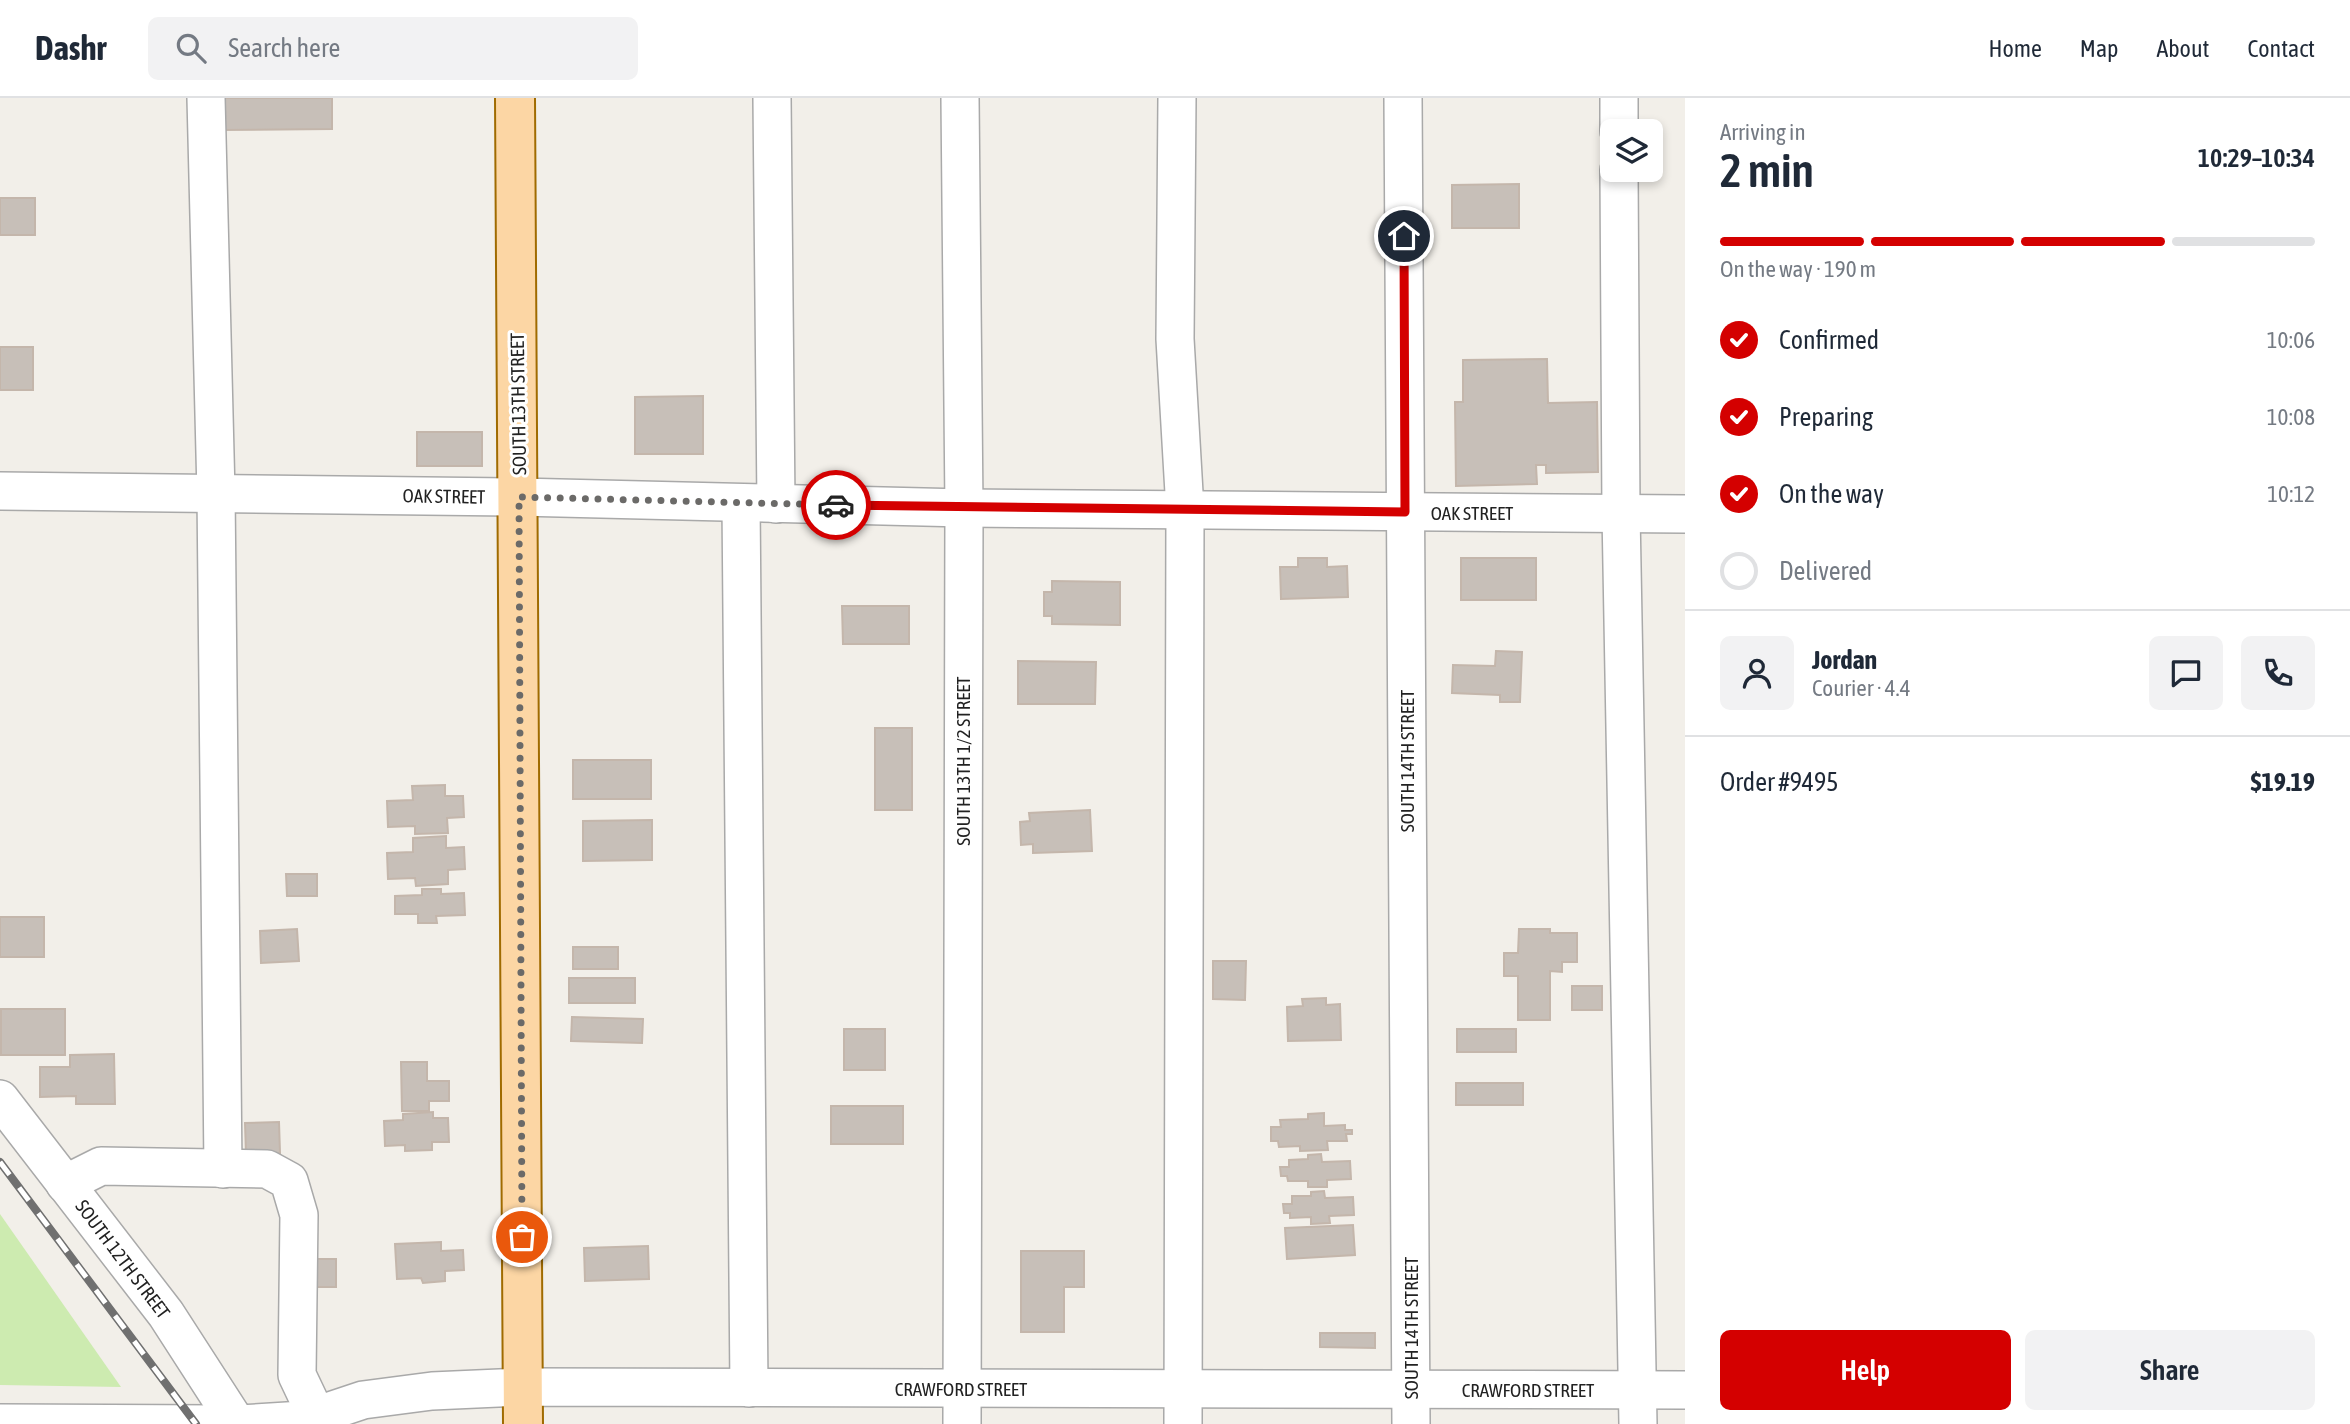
<!DOCTYPE html>
<meta charset="utf-8">
<style>
:root{--surface:#fff;--page:#f2f2f3;--text:#1f2937;--muted:#747a83;--line:#e0e1e3;--accent:#d40000}
body{margin:0;font-family:"Asap Condensed",sans-serif;background:var(--page);color:var(--text);height:100vh;display:flex;flex-direction:column;font-size:26px;white-space:nowrap}
*{box-sizing:border-box;margin:0}
p{font-size:23px;color:var(--muted)}
.icon{flex:none;width:38px;height:38px;fill:none;stroke:currentColor;stroke-width:2;stroke-linecap:round;stroke-linejoin:round}
.map{position:relative;flex:1;overflow:hidden}
.drawer{display:flex;flex-direction:column;background:var(--surface);width:665px}
.drawer>*{flex:none}
.controls{position:absolute;left:1600px;top:21px;display:grid;gap:14px}
.controls a{display:grid;place-items:center;width:63px;height:63px;border-radius:10px;background:var(--surface);box-shadow:0 4px 10px #0003;font-size:35px}
.pin{position:absolute;display:grid;place-items:center;width:60px;height:60px;color:#fff;margin:-30px;border:4px solid #fff;border-radius:50%;box-shadow:0 2px 7px #0007}
.courier{position:absolute;display:grid;place-items:center;width:70px;height:70px;margin:-35px;border:5px solid #d40000;border-radius:50%;background:#fff;color:#222;box-shadow:0 2px 9px #0007}
.headline em{font-style:normal;font-weight:600}
.headline div{display:flex;flex-direction:column-reverse}
.headline{display:flex;align-items:center;justify-content:space-between;height:119px;padding:0 35px}
h1{font-size:46px;font-weight:600;line-height:52px}
.bar{display:grid;grid-template-columns:repeat(4,1fr);gap:10px 7px;align-content:center;height:84px;padding:0 35px}
.bar i{height:9px;border-radius:5px;background:var(--line)}
.bar .selected{background:var(--accent)}
.bar p{grid-column:span 4}
.line{display:flex;align-items:center;gap:18px;padding:0 35px;border-top:2px solid var(--line)}
.line div{flex:1}
.round{display:grid;place-items:center;flex:none;width:74px;height:74px;border-radius:10px;background:var(--page)}
ol{padding:0 35px;list-style:none}
li{display:flex;align-items:center;gap:21px;height:77px}
li p{margin-inline-start:auto}
li .icon{padding:7px;border-radius:50%;background:var(--accent);color:#fff;stroke-width:4}
li:last-child{color:var(--muted)}
li i{width:38px;height:38px;border:4px solid var(--line);border-radius:50%}
.action{display:flex;gap:14px;margin-top:auto;padding:14px 35px}
.action a{flex:1;height:80px;border-radius:10px;background:var(--accent);color:#fff;font-size:28px;font-weight:600;line-height:80px;text-align:center}
.action a+a{background:var(--page);color:var(--text)}
header{display:flex;align-items:center;gap:42px;box-sizing:border-box;height:98px;padding:0 35px;background:var(--surface);border-bottom:2px solid var(--line)}
header strong{font-size:33px}
nav{display:flex;gap:38px;margin-inline-start:auto;font-size:24px}
.search{width:490px;height:63px;background:var(--page);display:flex;align-items:center;gap:18px;box-sizing:border-box;padding:0 24px;border-radius:10px;color:var(--muted);font-size:26px}
main{display:flex;flex:1;min-height:0}
.map>svg:first-child{display:block}
.grass{fill:#cdebb0}
.building{fill:#c7bfb8;stroke:#c4b6ab;stroke-width:2}
.lines{fill:none;stroke-linecap:round;stroke-linejoin:round}
.minor-casing{stroke:#a9a9a9;stroke-width:40}
.major-casing{stroke:#a06b00;stroke-width:42}
.minor{stroke:#fff;stroke-width:37}
.major{stroke:#fcd6a4;stroke-width:38}
.rail-casing{stroke:#707070;stroke-width:8}
.rail{stroke:#fff;stroke-width:5;stroke-dasharray:16;stroke-linecap:butt}
.done{stroke:#6b6a68;stroke-width:7;stroke-dasharray:0 12.6}
.route{stroke:#d40000;stroke-width:9}
.labels{text-anchor:middle;stroke-width:6;stroke-linejoin:round;paint-order:stroke}
.street-label{font-size:19px;fill:#222;stroke:#fff}
</style>
<header>
<strong>Dashr</strong>
<div class="search"><svg class="icon" aria-label="search" viewBox="0 0 24 24"><circle cx="10" cy="10" r="6"/><path d="M15 15l6 6"/></svg>Search here</div>
<nav><a>Home</a><a>Map</a><a>About</a><a>Contact</a></nav>
</header>
<main>
<div class="map">
<svg width="1685" height="1326" viewBox="0 0 1685 1326">
<rect width="100%" height="100%" fill="#f2efe9"/>
<path class="grass" d="M0 1116 121 1289 0 1287Z"/>
<g class="building">
<path d="M221 0H332V31L221 32Z"/>
<path d="M1519 86V130H1452V87Z"/>
<rect x="0" y="100" width="35" height="37"/>
<rect x="0" y="249" width="33" height="43"/>
<path d="M1547 261 1548 305 1597 304 1598 374 1546 375V367H1536L1537 386 1456 388 1455 304H1463V262Z"/>
<path d="M703 298V356H635V299Z"/>
<rect x="417" y="334" width="65" height="34"/>
<path d="M1298 460H1327V469L1347 468 1348 499 1281 501 1280 469H1298Z"/>
<rect x="1461" y="460" width="75" height="42"/>
<path d="M1052 483 1120 484V527L1052 526V518H1044V494H1052Z"/>
<path d="M842 508H909V546H843Z"/>
<path d="M1496 553 1522 554 1520 604H1500V597L1452 595 1453 567 1495 568Z"/>
<path d="M1018 563 1096 564 1095 606H1018Z"/>
<rect x="875" y="630" width="37" height="82"/>
<rect x="573" y="662" width="78" height="39"/>
<path d="M445 687V698H463L464 719 447 720 448 735 415 736V728L388 729 387 703 413 702 412 688Z"/>
<path d="M1090 712 1092 753 1033 755V746L1021 747 1020 724 1030 723 1029 715Z"/>
<path d="M652 722V762L583 763V723Z"/>
<path d="M446 738V750L464 749 465 771 448 772V786L416 788 415 780 388 781 387 755 413 754V740Z"/>
<path d="M286 776H317V798H287Z"/>
<path d="M422 791H441V796L464 795 465 817 436 818 437 825H418V816H395V798L422 797Z"/>
<rect x="0" y="819" width="44" height="40"/>
<path d="M297 831 299 863 261 865 260 833Z"/>
<path d="M1519 831H1550V835H1577V864H1562V874L1550 873V922H1518V878H1504V855H1518Z"/>
<rect x="573" y="849" width="45" height="22"/>
<path d="M1213 863H1246L1245 902 1213 901Z"/>
<rect x="569" y="880" width="66" height="25"/>
<rect x="1572" y="888" width="30" height="24"/>
<path d="M1326 900V907L1340 906 1341 942 1288 943 1287 909 1303 908 1302 901Z"/>
<rect x="1" y="911" width="64" height="46"/>
<path d="M572 919 643 921 642 945 571 943Z"/>
<rect x="844" y="931" width="41" height="41"/>
<rect x="1457" y="931" width="59" height="23"/>
<path d="M114 956 115 1006H76V998L40 999V969H70V957Z"/>
<path d="M401 964H427V983H449V1003H429V1013H402Z"/>
<rect x="1456" y="985" width="67" height="22"/>
<rect x="831" y="1008" width="72" height="38"/>
<path d="M433 1014V1020H448L449 1044H432V1052L405 1053V1047L385 1048 384 1023 403 1022V1016Z"/>
<path d="M1324 1015V1028L1345 1027V1032H1352V1036H1346L1347 1043H1327L1328 1052 1300 1053V1048L1279 1049 1278 1043H1271V1029H1281L1280 1022 1308 1021V1016Z"/>
<path d="M279 1024 280 1055 246 1056 245 1025Z"/>
<path d="M1321 1056 1322 1064 1350 1063 1351 1081 1327 1082V1089H1308V1083H1288L1287 1078H1281L1280 1069H1289V1062L1308 1061V1057Z"/>
<path d="M1324 1093 1325 1100 1353 1099 1354 1117 1329 1118 1330 1125 1311 1126V1119L1290 1120V1115H1284L1283 1106H1292V1098H1311V1094Z"/>
<path d="M1353 1127 1355 1157 1287 1161 1285 1130Z"/>
<path d="M441 1144V1153L463 1152 464 1172 445 1173V1183L423 1185 421 1180 397 1181 395 1146Z"/>
<path d="M648 1148 649 1181 585 1183 584 1150Z"/>
<path d="M1021 1153H1084V1189H1064V1234H1021Z"/>
<rect x="305" y="1161" width="31" height="28"/>
<path d="M1320 1235H1375V1250L1320 1249Z"/>
</g>
<g class="lines">
<defs>
<g id="minor">
<path d="M206 0 216 395 223 1071"/>
<path d="M772 0 776 406"/>
<path d="M960 0 964 410 962 1326"/>
<path d="M1177 0 1175 241 1185 412 1183 1326"/>
<path d="M1403 0 1411 1326"/>
<path d="M1619 0V33"/>
<path d="M1619 72 1621 415 1638 1326"/>
<path d="M0 393 519 399 964 410 1685 416"/>
<path d="M741 405 749 1290"/>
<path d="M0 1001 166 1216 237 1326"/>
<path d="M65 1086 101 1068 267 1071 289 1083 299 1117 297 1277 316 1317"/>
<path d="M0 1325 218 1326"/>
<path d="M240 1326 303 1322 363 1302 432 1293 523 1289 1685 1292"/>
</g>
<path id="major" d="M515 0 523 1326"/>
</defs>
<use href="#minor" class="minor-casing"/>
<use href="#major" class="major-casing"/>
<use href="#minor" class="minor"/>
<use href="#major" class="major"/>
<defs>
<path id="rail" d="M0 1064 196 1326"/>
</defs>
<use href="#rail" class="rail-casing"/>
<use href="#rail" class="rail"/>
</g>
<g class="lines">
<path class="done" d="M522 1139 519 399 836 407"/>
<path class="route" d="M836 407 1405 414 1404 138"/>
</g>
<g class="labels">
<g class="street-label">
<text transform="translate(518 306) rotate(-91)" y="7">SOUTH 13TH STREET</text>
<text transform="translate(444 398) rotate(1)" y="7">OAK STREET</text>
<text x="1472" y="422">OAK STREET</text>
<text transform="translate(963 663) rotate(-90)" y="7">SOUTH 13TH 1/2 STREET</text>
<text transform="translate(1407 663) rotate(-90)" y="7">SOUTH 14TH STREET</text>
<text transform="translate(123 1161) rotate(53)" y="7">SOUTH 12TH STREET</text>
<text transform="translate(1411 1230) rotate(-90)" y="7">SOUTH 14TH STREET</text>
<text x="961" y="1298">CRAWFORD STREET</text>
<text x="1528" y="1299">CRAWFORD STREET</text>
</g>
</g>
</svg>
<div class="controls">
<a><svg class="icon" aria-label="layers" viewBox="0 0 24 24"><path d="M12 4l9 5-9 5-9-5zM3 14l9 5 9-5"/></svg></a>
</div>
<div class="pin" style="left:522px;top:1139px;background:#ea580c"><svg class="icon" aria-label="bag" viewBox="0 0 24 24"><path d="M5 8h14l-1 12H6zM9 8a3 3 0 0 1 6 0"/></svg></div>
<div class="pin" style="left:1404px;top:138px;background:#1f2937"><svg class="icon" aria-label="home" viewBox="0 0 24 24"><path d="M3 11l9-7 9 7M6 9v11h12V9"/></svg></div>
<div class="courier" style="left:836px;top:407px"><svg class="icon" aria-label="car" viewBox="0 0 24 24"><path d="M5 17H2v-5l4-1 3-4h7l3 4 3 1v5h-3M9 17h6M6 11h13"/><circle cx="7" cy="17" r="2"/><circle cx="17" cy="17" r="2"/></svg></div>
</div>
<section class="drawer">
<div class="headline"><div><h1>2 min</h1><p>Arriving in</p></div><em>10:29–10:34</em></div>
<div class="bar"><i class="selected"></i><i class="selected"></i><i class="selected"></i><i></i><p>On the way · 190 m</p></div>
<ol>
<li><svg class="icon" aria-label="check" viewBox="0 0 24 24"><path d="M5 12l5 5 9-10"/></svg>Confirmed<p>10:06</p></li>
<li><svg class="icon" aria-label="check" viewBox="0 0 24 24"><path d="M5 12l5 5 9-10"/></svg>Preparing<p>10:08</p></li>
<li><svg class="icon" aria-label="check" viewBox="0 0 24 24"><path d="M5 12l5 5 9-10"/></svg>On the way<p>10:12</p></li>
<li><i></i>Delivered</li>
</ol>
<div class="line" style="height:126px"><a class="round"><svg class="icon" aria-label="person" viewBox="0 0 24 24"><circle cx="12" cy="8" r="4"/><path d="M4 21q1-7 8-7t8 7"/></svg></a><div><b>Jordan</b><p>Courier · 4.4</p></div><a class="round"><svg class="icon" aria-label="chat" viewBox="0 0 24 24"><path d="M4 5h16v11H9l-5 4z"/></svg></a><a class="round"><svg class="icon" aria-label="phone" viewBox="0 0 24 24"><path d="M5 4h4l2 5-3 2q2 4 5 5l2-3 5 2v4C11 20 4 13 5 4z"/></svg></a></div>
<div class="line" style="height:91px"><div>Order #9495</div><b>$19.19</b></div>
<div class="action"><a>Help</a><a>Share</a></div>
</section>
</main>
